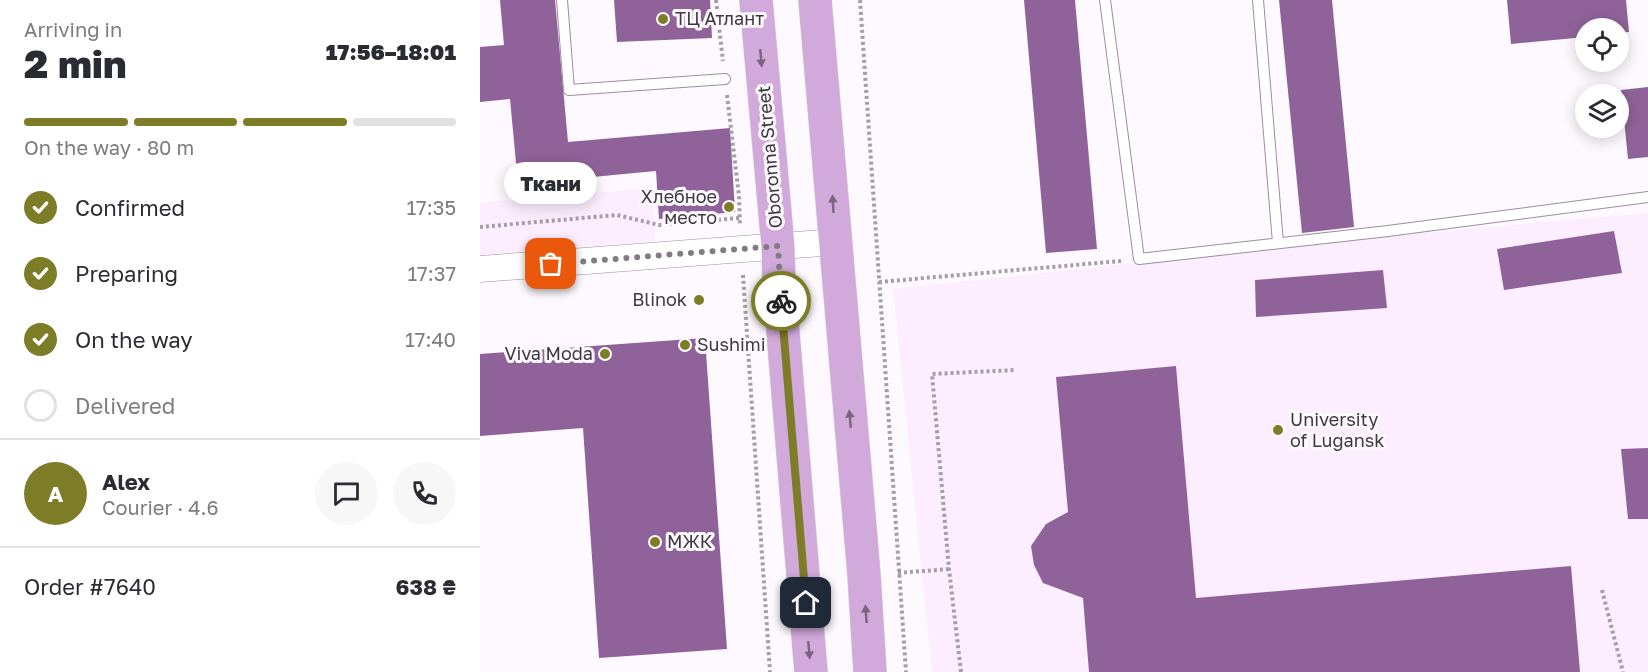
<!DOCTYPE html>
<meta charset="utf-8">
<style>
:root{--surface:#fff;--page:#f7f7f7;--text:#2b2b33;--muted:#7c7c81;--line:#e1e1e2;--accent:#7c7d26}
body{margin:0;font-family:"Golos Text",sans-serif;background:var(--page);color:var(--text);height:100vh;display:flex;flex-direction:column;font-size:22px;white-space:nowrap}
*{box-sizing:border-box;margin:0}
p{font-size:20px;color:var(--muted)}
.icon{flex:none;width:33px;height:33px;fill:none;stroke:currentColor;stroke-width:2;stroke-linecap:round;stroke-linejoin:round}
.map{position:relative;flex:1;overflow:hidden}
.drawer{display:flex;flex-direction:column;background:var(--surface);width:480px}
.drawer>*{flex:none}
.buttons{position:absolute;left:1095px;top:18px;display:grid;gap:12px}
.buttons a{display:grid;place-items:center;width:54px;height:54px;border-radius:50%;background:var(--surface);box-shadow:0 3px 15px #0003;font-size:30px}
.pin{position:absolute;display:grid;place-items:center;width:51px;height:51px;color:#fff;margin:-26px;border-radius:12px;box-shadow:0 3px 9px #0006}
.courier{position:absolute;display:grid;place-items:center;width:60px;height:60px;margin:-30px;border:4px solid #7c7d26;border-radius:50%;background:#fff;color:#222;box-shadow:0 2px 8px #0007}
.bubble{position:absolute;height:42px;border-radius:21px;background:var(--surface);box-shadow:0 3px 15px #0003;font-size:20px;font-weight:800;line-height:42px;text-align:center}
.overview em{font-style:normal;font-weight:800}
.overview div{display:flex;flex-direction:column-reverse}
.overview{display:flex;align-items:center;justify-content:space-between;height:102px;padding:0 24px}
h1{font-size:39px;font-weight:800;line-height:45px}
.bar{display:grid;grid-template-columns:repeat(4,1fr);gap:9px 6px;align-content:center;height:72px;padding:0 24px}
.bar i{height:8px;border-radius:4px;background:var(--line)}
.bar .current{background:var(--accent)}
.bar p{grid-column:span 4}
.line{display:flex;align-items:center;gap:15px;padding:0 24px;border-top:2px solid var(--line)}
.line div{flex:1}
.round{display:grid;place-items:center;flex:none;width:63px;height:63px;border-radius:32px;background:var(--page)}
ol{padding:0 24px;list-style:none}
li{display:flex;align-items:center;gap:18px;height:66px}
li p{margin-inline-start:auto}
li .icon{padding:6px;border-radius:50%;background:var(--accent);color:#fff;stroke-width:4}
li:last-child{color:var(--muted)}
li i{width:33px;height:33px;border:3px solid var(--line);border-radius:50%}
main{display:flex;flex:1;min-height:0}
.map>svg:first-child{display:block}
.built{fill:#fceeff}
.building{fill:#8f6399}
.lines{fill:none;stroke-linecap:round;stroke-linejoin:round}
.service-casing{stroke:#9d8da1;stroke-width:12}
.tertiary-casing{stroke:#9d8da1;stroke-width:27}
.primary-casing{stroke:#d8d7d9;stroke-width:34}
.path{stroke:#a49fa5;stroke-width:4;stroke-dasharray:3 3;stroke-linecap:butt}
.service{stroke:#fff;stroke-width:10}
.tertiary{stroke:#fff;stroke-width:26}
.primary{stroke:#d1a9da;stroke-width:33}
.oneway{fill:#79657e}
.done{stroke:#817c82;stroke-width:6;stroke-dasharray:0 10.8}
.route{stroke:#7c7d26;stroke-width:8}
.poi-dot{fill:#7c7d26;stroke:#fdf9fe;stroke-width:2}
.labels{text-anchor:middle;stroke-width:6;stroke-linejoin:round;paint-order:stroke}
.poi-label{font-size:18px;fill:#3e3840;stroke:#fdf9fe;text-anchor:start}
.street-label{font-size:18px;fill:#3e3840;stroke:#fdf9fe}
</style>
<main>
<section class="drawer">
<div class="overview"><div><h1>2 min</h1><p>Arriving in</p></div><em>17:56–18:01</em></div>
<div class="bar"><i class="current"></i><i class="current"></i><i class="current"></i><i></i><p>On the way · 80 m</p></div>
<ol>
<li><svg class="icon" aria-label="check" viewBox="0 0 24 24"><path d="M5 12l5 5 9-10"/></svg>Confirmed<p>17:35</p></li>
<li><svg class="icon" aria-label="check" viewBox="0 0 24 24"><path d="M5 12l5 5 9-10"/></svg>Preparing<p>17:37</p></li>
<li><svg class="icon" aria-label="check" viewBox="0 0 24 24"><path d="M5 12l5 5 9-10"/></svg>On the way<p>17:40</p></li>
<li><i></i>Delivered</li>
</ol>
<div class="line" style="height:108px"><b class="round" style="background:var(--accent);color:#fff">A</b><div><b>Alex</b><p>Courier · 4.6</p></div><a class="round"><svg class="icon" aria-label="chat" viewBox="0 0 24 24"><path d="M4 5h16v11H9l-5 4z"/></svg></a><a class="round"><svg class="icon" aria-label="phone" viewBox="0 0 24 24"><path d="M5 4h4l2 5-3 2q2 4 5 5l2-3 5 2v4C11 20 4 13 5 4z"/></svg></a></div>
<div class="line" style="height:78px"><div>Order #7640</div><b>638 ₴</b></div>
</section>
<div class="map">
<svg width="1168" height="672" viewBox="0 0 1168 672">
<rect width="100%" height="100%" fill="#fdf9fe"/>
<g class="built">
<path d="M171 188 176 241 0 256V203Z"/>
<path d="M1168 213V672H452L413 289 894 237Z"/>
</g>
<g class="building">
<path d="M20 0H75L88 142 250 128 255 212 179 219 176 171 38 184 30 99 0 102V47L24 45Z"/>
<path d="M134 0H230L232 38 137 42Z"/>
<path d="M544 0H595L617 249 566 253Z"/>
<path d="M799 0H852L874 227 822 233Z"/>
<path d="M1027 0H1146L1149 32 1138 33V28H1106V37L1031 44Z"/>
<path d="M1168 87V157L1148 159 1141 90Z"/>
<path d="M1134 231 1142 273 1024 290 1017 249Z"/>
<path d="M903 270 907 308 776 317 775 280Z"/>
<path d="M225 338 247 649 119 658 103 428 0 436V354Z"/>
<path d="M696 366 716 598 1091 566 1100 672H609L603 598 563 583 554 565 551 546 566 524 588 512 576 377Z"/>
<path d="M1168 448V519H1148L1141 449Z"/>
</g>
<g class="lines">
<defs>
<g id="service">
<path d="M82 0 89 90 245 79"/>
<path d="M625 0 659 259 908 231 1168 197"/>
<path d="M778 0 798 243"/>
</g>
<path id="tertiary" d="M0 269 355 242"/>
<g id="primary">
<path d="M276 0 298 247 299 284 331 672"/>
<path d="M335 0 384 575 390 672"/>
</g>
</defs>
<use href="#service" class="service-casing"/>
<use href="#tertiary" class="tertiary-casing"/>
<use href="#primary" class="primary-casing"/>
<g class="path">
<path d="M236 0 243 61"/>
<path d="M380 0 426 672"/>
<path d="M247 95 259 196 260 225"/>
<path d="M0 227 137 215 179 225 259 218"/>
<path d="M263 275 290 672"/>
<path d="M399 282 641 261"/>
<path d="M418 573 469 569"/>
<path d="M1122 590 1143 672"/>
<path d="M481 672 469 569 452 374 536 370"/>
</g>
<use href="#service" class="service"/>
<use href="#tertiary" class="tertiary"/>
<use href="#primary" class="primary"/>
</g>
<defs><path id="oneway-solid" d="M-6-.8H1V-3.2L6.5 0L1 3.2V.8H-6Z" transform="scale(1.5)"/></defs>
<g class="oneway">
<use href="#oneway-solid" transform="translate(281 58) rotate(85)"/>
<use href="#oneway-solid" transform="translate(353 204) rotate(-93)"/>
<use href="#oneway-solid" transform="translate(370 419) rotate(-95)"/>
<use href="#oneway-solid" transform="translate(386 614) rotate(-94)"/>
<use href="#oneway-solid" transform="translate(329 650) rotate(85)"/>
</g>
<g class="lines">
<path class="done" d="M71 264 298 246 301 301"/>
<path class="route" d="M301 301 326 603"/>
</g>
<g class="poi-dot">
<circle cx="183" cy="19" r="6"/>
<circle cx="249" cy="207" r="6"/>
<circle cx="219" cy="300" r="6"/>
<circle cx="205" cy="345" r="6"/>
<circle cx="125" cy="354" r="6"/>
<circle cx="798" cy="430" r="6"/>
<circle cx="175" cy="542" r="6"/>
</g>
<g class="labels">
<g class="poi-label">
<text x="195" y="25">ТЦ Атлант</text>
<text x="237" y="203" text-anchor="end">Хлебное<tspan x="237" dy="21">место</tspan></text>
<text x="207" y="306" text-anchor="end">Blinok</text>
<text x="217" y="351">Sushimi</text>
<text x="113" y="360" text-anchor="end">Viva Moda</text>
<text x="810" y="426">University<tspan x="810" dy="21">of Lugansk</tspan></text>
<text x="187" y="548">МЖК</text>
</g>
<g class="street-label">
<text transform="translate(290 157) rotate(-95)" y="6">Oboronna Street</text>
</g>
</g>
</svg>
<div class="buttons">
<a><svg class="icon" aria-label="locate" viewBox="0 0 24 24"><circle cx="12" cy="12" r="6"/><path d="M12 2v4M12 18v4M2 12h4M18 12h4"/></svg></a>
<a><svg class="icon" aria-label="layers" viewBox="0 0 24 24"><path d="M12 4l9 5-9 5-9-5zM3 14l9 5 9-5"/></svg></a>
</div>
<div class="pin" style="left:71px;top:264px;background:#ea580c"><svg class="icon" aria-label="bag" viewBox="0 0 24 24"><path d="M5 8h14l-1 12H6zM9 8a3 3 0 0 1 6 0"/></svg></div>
<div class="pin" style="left:326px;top:603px;background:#1f2937"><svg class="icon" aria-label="home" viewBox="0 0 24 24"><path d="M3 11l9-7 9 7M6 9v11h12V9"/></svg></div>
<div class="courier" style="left:301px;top:301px"><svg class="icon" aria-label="bike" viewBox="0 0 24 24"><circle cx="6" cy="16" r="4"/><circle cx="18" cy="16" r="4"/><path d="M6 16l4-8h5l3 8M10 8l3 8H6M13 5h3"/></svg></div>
<div class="bubble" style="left:24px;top:162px;width:93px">Ткани</div>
</div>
</main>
